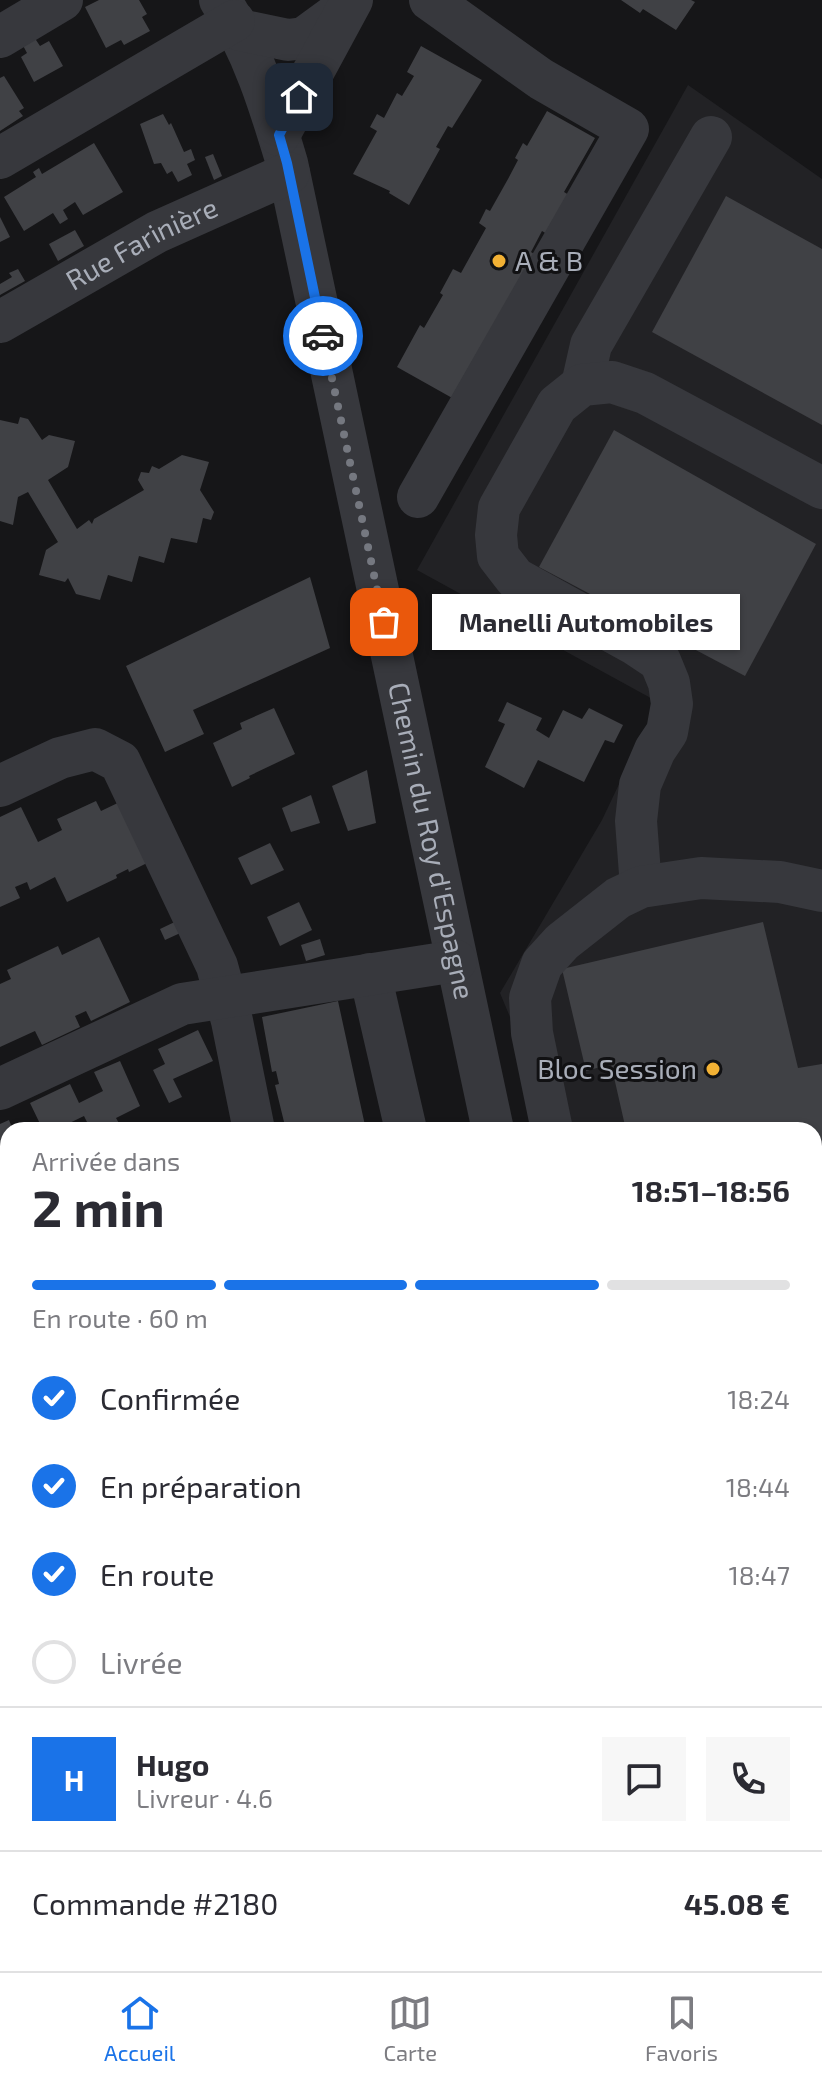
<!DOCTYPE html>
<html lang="fr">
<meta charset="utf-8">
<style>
:root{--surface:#fff;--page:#f7f7f7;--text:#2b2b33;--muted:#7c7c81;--line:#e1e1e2;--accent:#1a73e8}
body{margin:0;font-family:"Exo 2",sans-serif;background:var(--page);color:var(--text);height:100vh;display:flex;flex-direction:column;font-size:30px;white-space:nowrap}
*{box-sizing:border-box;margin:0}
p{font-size:26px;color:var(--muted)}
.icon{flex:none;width:44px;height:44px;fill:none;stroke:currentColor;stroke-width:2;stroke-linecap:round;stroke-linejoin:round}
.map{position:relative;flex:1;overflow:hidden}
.sheet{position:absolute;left:0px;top:1122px;width:822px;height:850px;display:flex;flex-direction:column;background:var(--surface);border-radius:24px 24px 0 0;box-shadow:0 2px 6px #0004}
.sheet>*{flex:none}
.pin{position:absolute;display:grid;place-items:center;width:68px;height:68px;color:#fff;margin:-34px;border-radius:16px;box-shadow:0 4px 12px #0006}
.courier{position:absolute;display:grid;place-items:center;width:80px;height:80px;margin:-40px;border:6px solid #1a73e8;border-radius:50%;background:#fff;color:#222;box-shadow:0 2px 10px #0007}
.bubble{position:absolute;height:56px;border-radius:0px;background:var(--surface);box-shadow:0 2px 6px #0004;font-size:26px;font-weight:700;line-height:56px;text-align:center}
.overview em{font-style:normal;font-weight:700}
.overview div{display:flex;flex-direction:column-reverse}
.overview{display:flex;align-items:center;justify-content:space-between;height:136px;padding:0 32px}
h1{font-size:52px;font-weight:700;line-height:60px}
.bar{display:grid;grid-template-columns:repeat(4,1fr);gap:12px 8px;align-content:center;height:96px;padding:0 32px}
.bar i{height:10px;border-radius:6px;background:var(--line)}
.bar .current{background:var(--accent)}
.bar p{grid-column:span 4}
.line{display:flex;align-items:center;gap:20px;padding:0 32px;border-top:2px solid var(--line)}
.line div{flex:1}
.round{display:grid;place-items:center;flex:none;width:84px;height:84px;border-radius:0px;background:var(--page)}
ol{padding:0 32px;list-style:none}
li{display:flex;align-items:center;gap:24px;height:88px}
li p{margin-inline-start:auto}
li .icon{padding:8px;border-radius:50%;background:var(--accent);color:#fff;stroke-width:4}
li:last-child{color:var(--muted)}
li i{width:44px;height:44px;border:4px solid var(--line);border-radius:50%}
.menu{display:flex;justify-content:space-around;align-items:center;height:112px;border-top:2px solid var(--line);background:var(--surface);font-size:22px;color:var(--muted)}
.menu a{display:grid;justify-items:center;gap:4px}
.menu .current{color:var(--accent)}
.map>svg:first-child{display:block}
.built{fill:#222225}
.green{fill:#1e261f}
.building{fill:#404145}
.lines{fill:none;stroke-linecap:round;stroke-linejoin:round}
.minor{stroke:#37383d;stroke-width:42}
.done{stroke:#757880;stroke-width:8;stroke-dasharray:0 14.4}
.route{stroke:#1a73e8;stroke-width:10}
.poi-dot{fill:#f2b134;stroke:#111113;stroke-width:3}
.labels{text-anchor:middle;stroke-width:6;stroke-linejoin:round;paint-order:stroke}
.street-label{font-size:28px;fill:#a8adb8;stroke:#111113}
.poi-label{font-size:28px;fill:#a8adb8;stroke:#111113;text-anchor:start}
</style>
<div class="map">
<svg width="822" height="1971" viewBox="0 0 822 1971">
<rect width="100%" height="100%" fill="#161618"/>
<g class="built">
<path d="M688 85 822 179V1314L814 1319V1130H535L510 1017 500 993 602 820 658 702 417 570Z"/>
<path d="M814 1406 822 1408V1971H707L705 1964H814Z"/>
<path d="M8 1669V1788L0 1756V1672Z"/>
<path d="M68 1964H482L484 1971H70Z"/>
</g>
<path class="green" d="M8 1938V1964H68L70 1971H0V1940Z"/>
<g class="building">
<path d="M99 0H139L147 14 142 17 150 31 124 45 121 40 106 48 85 7Z"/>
<path d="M621 0H691L695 2 676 30 643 9 640 13Z"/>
<path d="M32 34 40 46 49 41 63 66 34 82 21 57 27 53 20 40Z"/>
<path d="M421 46 482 80 452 128 448 126 436 147 440 149 409 205 389 193 390 191 353 174 377 131 370 127 377 114 384 118 397 93 402 96 414 76 407 72Z"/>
<path d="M4 76 24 108 19 111 23 116 0 131V78Z"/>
<path d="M547 111 595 138 564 192 569 195 547 234 542 231 531 252 534 254 454 399 397 367 420 325 424 328 443 295 440 293 453 269 461 273 486 228 479 223 486 209 490 211 508 179 518 160 515 158 523 143 527 146Z"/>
<path d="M163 114 169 125 171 123 184 152 191 149 195 160 187 164 192 175 178 182 172 171 167 174 161 163 154 164 140 124Z"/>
<path d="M94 143 123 192 83 215 75 202 63 210 68 219 60 224 53 213 24 231 4 197 36 177 33 172 39 168 42 174Z"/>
<path d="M213 154 222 176 214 180 205 157Z"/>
<path d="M726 196 822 249V425L652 332Z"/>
<path d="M0 217 10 237 0 242Z"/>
<path d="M75 230 84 246 58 261 49 244Z"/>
<path d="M18 269 25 281 0 295V284L12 277 9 273Z"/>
<path d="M20 417 28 419 42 440 49 435 75 441 68 467 48 480 77 529 89 520 92 524 94 519 144 490 138 480 141 472 149 473 152 466 159 469 182 455 209 462 200 490 214 512 211 520 203 518 197 543 171 538 164 563 139 556 132 582 108 575 100 600 76 594 68 578 65 582 39 575 46 550 58 542 28 492 18 497 13 525 0 521V420L18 424Z"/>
<path d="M614 430 816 544 745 676 539 567Z"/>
<path d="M310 577 330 648 193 710 204 734 165 752 126 666Z"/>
<path d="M507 702 542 718 536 730 549 738 563 710 582 719 589 708 623 725 614 743 605 740 584 782 538 760 524 788 485 767 505 724 498 721Z"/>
<path d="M274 708 295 754 249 776 250 778 232 787 213 743 242 729 240 723Z"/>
<path d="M367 770 376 823 348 831 332 786Z"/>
<path d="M311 795 320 823 291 832 282 808Z"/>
<path d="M126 799 155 859 129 872 128 869 116 875 117 878 67 902 55 877 30 890 27 882 15 887 20 898 0 907V817L21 807 38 842 62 830 57 819 96 801 101 811Z"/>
<path d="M270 843 284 870 251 885 238 858Z"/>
<path d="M299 902 312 930 280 946 267 917Z"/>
<path d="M183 918 189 929 165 940 160 929Z"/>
<path d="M763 922 798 1068 822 1064V1222L814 1224V1130H626L611 1064 586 1071 562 969Z"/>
<path d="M99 937 130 1002 91 1021 86 1011 75 1016 80 1027 42 1045 35 1031 0 1047V984L11 979 7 970 58 946 62 955Z"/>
<path d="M320 939 325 955 306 961 301 945Z"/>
<path d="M338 1001 366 1130H286L275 1085 279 1084 276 1071 272 1072 262 1017Z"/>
<path d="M198 1030 213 1061 173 1079 182 1097 169 1103 153 1070 165 1064 158 1049Z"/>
<path d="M120 1061 140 1106 116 1118 120 1125 109 1130H91L84 1116 55 1130H43L30 1103 70 1084 79 1103 103 1091 94 1072Z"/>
<path d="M9 1120 13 1130H8V1192L0 1196V1124Z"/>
<path d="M6 1232 8 1268 0 1270V1234Z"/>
<path d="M8 1370V1406L0 1409V1373Z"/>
<path d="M822 1494V1557L814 1559V1496Z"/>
<path d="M8 1673V1692L0 1694V1675Z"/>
<path d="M814 1750 822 1755V1783L814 1778Z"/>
<path d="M814 1816 822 1822V1863L814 1874Z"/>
<path d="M814 1944 822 1950V1971H747L740 1966 742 1964H814Z"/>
<path d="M77 1964H108L110 1971H79Z"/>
<path d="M383 1964H450V1965L439 1968 440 1971H385Z"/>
</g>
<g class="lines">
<g class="minor">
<path id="s1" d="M220 0C253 50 270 106 287 163L493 1130"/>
<path d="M240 30 288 40 304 38 345 8"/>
<path d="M0 37 62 0"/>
<path d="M279 135 352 0"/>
<path d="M0 158 234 21"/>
<path id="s2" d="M0 322 157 232 289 173"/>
<path d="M582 385 591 345 711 137"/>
<path d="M418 497 628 129 541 79 430 0"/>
<path d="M0 786 60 758 95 749 120 762 217 966 232 1021 254 1130"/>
<path d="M641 887 636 821 640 785 655 750 667 732 672 704 669 683 660 661 636 645 515 578 498 556 496 535 499 508 557 405 582 385 612 382 645 393 822 488"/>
<path d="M370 974 406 1130"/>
<path d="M0 1089 182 1004 456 961"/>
<path d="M552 1130 532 1033 530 998 542 964 562 942 618 898 641 887 701 878 780 882 822 891"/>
<path d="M814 1265 822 1262"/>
<path d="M0 1336 8 1333"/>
<path d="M814 1360 822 1361"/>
<path d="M0 1508 8 1505"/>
<path d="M0 1570 8 1564"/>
<path d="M527 1964 529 1971"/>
<path d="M600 1964 602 1971"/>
<path d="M653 1964 655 1971"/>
</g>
</g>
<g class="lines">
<path class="done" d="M323 336 384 622"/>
<path class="route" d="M299 97 279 135 287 163 323 336"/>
</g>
<g class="poi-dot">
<circle cx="499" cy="261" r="8"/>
<circle cx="713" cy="1069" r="8"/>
</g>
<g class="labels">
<g class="street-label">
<text dy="10" stroke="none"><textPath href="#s2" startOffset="162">Rue Farinière</textPath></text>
<text dy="10" stroke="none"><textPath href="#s1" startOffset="870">Chemin du Roy d'Espagne</textPath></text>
</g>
<g class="poi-label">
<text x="515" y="271">A &amp; B</text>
<text x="697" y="1079" text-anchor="end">Bloc Session</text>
</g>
</g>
</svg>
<div class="pin" style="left:384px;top:622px;background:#ea580c"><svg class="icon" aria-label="bag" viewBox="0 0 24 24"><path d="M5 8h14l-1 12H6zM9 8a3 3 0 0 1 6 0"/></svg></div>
<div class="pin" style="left:299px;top:97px;background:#1f2937"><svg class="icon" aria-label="home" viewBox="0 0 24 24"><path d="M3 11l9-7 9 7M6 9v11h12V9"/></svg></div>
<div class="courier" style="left:323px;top:336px"><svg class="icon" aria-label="car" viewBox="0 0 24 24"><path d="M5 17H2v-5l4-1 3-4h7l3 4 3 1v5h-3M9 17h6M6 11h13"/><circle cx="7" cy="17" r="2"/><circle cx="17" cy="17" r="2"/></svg></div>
<div class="bubble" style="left:432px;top:594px;width:308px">Manelli Automobiles</div>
<section class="sheet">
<div class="overview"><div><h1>2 min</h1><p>Arrivée dans</p></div><em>18:51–18:56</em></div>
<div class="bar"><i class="current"></i><i class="current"></i><i class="current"></i><i></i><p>En route · 60 m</p></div>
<ol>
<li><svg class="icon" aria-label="check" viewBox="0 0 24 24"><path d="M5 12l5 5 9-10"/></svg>Confirmée<p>18:24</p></li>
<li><svg class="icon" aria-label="check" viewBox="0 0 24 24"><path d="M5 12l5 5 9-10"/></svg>En préparation<p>18:44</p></li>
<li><svg class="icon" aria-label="check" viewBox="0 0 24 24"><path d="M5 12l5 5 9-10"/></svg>En route<p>18:47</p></li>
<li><i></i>Livrée</li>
</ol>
<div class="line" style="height:144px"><b class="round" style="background:var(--accent);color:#fff">H</b><div><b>Hugo</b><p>Livreur · 4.6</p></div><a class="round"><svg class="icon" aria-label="chat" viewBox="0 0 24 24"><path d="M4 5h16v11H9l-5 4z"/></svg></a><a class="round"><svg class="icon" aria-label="phone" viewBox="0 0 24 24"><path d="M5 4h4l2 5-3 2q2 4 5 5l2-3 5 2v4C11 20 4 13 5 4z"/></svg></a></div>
<div class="line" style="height:104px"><div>Commande #2180</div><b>45.08 €</b></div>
</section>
</div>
<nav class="menu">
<a class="current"><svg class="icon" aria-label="home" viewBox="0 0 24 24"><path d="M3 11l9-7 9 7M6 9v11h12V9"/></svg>Accueil</a>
<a><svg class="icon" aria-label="map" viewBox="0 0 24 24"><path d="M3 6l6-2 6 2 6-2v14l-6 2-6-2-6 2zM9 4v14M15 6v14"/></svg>Carte</a>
<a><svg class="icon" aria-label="saved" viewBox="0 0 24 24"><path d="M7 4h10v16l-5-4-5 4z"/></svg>Favoris</a>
</nav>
